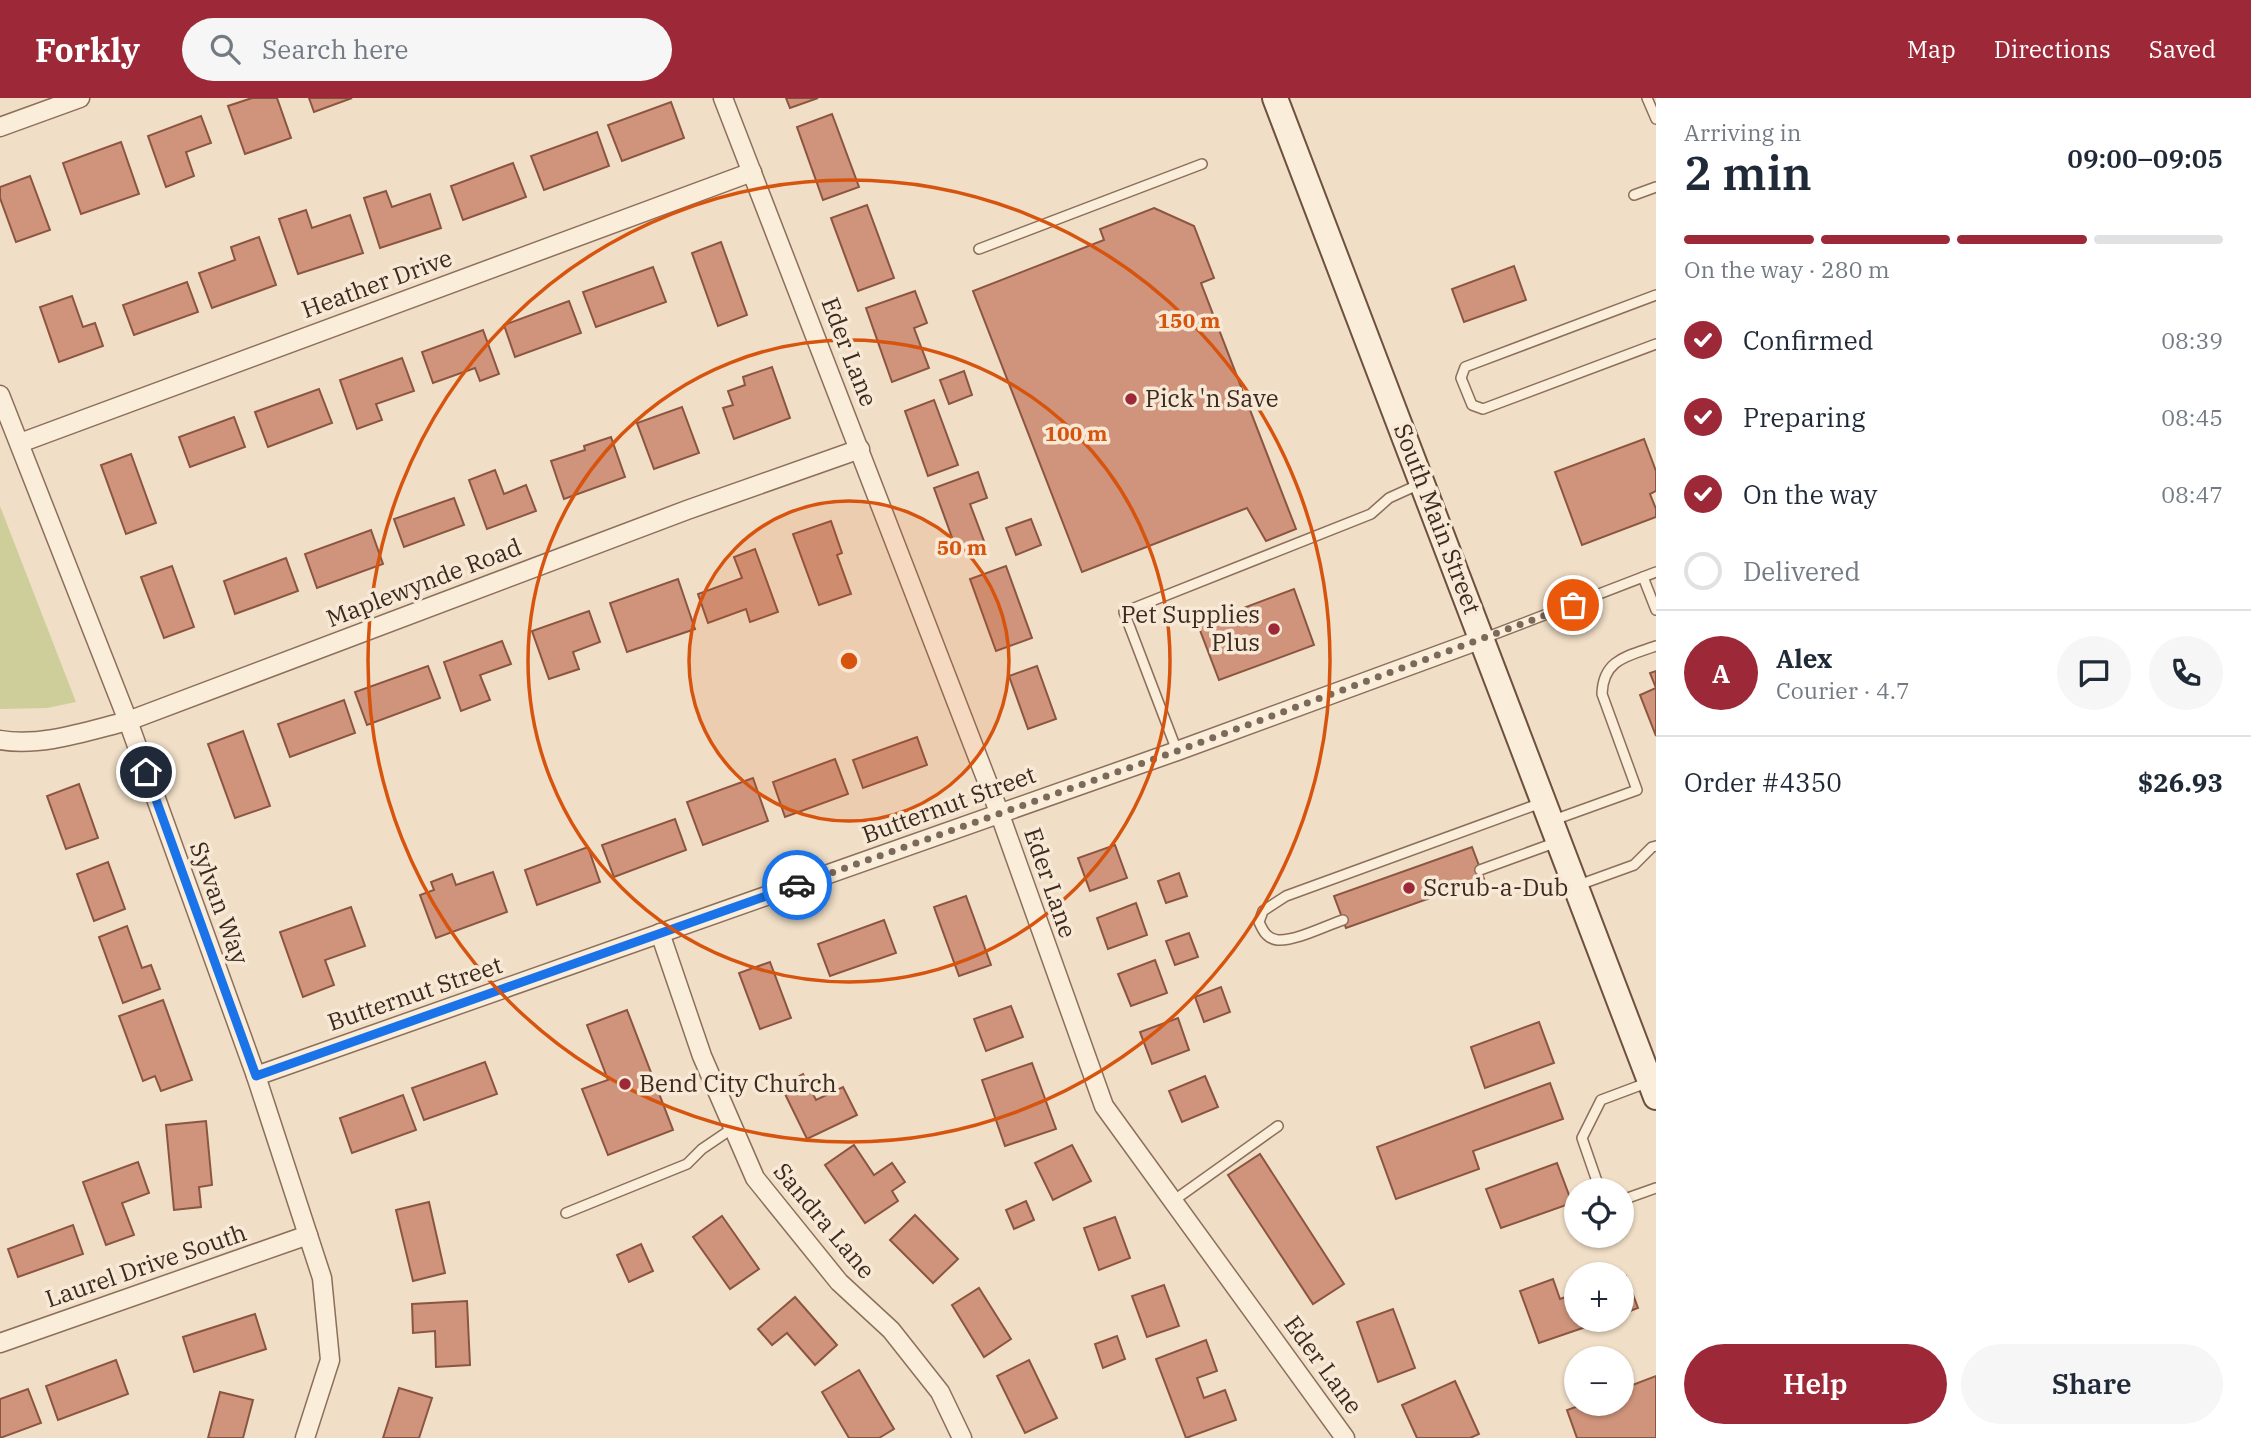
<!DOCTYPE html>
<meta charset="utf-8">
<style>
:root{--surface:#fff;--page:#f6f6f7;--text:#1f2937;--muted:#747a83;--line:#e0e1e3;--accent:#9d2938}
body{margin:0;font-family:"IBM Plex Serif",serif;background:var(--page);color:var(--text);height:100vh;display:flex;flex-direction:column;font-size:26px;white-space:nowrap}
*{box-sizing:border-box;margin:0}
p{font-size:23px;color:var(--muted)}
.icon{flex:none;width:38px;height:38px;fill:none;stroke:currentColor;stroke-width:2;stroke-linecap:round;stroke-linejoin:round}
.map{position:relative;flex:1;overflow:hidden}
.panel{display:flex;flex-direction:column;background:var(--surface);width:595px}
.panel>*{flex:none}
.controls{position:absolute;left:1564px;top:1080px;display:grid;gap:14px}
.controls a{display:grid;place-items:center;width:70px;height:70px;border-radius:50%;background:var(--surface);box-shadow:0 2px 5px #0004;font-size:35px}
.pin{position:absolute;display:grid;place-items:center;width:60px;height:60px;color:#fff;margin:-30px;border:4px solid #fff;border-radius:50%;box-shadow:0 2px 7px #0007}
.courier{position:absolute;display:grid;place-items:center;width:70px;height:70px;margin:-35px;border:5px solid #1a73e8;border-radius:50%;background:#fff;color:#222;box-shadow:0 2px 9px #0007}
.head em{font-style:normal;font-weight:600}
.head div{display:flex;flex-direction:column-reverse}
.head{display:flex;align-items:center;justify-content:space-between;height:119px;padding:0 28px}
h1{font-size:46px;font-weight:600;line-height:52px}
.bar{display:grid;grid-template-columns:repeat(4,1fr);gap:10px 7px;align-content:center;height:84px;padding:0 28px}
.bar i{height:9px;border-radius:5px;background:var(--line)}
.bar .active{background:var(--accent)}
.bar p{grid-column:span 4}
.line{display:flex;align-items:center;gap:18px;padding:0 28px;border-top:2px solid var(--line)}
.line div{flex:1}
.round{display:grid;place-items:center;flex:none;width:74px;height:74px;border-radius:37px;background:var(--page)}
ol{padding:0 28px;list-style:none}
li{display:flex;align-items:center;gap:21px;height:77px}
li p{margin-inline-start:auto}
li .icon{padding:7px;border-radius:50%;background:var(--accent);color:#fff;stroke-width:4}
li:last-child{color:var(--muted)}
li i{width:38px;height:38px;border:4px solid var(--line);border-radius:50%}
.cta{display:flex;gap:14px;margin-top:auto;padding:14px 28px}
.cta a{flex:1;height:80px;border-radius:42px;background:var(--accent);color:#fff;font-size:28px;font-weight:600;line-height:80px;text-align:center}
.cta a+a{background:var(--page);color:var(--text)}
header{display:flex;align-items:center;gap:42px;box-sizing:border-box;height:98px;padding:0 35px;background:var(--accent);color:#fff}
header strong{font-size:33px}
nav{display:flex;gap:38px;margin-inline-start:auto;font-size:24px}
.search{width:490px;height:63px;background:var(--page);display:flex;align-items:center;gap:18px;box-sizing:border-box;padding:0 24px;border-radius:38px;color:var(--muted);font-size:26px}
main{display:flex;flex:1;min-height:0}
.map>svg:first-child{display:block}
.green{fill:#cece9a}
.building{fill:#cf947b;stroke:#8c5540;stroke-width:2}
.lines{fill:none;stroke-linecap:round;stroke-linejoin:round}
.lane-casing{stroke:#8c6f5b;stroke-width:12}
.street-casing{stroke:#8c6f5b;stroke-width:21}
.secondary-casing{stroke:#6e503e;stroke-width:28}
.lane{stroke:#faedda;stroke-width:9}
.street{stroke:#faedda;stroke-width:18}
.secondary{stroke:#faedda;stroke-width:24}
.done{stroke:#7b6959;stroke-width:7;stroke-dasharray:0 12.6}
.route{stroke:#1a73e8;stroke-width:9}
.ring{fill:none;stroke:#d7540e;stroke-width:3.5}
.poi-dot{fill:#9d2938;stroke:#f7e9d6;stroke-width:2.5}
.labels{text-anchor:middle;stroke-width:7;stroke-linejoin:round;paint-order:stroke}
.street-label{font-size:24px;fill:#3c2a1f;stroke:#f7e9d6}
.poi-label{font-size:24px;fill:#3c2a1f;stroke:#f7e9d6;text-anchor:start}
.centre{fill:#d7540e;stroke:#f7e9d6;stroke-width:3.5}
.ring-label{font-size:21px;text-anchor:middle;font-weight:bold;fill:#d7540e;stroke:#f7e9d6;stroke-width:7;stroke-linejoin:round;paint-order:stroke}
</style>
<header>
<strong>Forkly</strong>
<div class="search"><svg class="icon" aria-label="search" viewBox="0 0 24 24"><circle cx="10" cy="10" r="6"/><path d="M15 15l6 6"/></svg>Search here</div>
<nav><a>Map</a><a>Directions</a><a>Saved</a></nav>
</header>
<main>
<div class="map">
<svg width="1656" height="1340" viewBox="0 0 1656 1340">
<rect width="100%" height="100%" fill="#f0dec6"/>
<path class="green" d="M0 408 76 604 47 610 0 611Z"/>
<g class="building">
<path d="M252 0H277L291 40 245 56 228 8Z"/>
<path d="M309 0H352L314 14Z"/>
<path d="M786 0H818L790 10Z"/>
<path d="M671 4 684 40 622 63 608 27Z"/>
<path d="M832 16 859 89 823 102 797 29Z"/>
<path d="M201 18 211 45 186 54 194 78 166 89 148 38Z"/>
<path d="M597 34 609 68 544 92 531 58Z"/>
<path d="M121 44 139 96 81 116 63 65Z"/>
<path d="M513 65 526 99 463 122 451 88Z"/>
<path d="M30 78 50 132 16 144 0 100V89Z"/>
<path d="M386 93 392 109 430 96 441 130 380 150 364 100Z"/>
<path d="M867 107 894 180 858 193 831 120Z"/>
<path d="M1154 110 1194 128 1214 180 1201 185 1296 431 1266 443 1247 410 1082 474 973 193 1104 142 1100 131Z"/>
<path d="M306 112 312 130 350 117 363 155 298 176 279 121Z"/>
<path d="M259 139 276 187 212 210 199 175 235 162 231 149Z"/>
<path d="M721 144 747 217 718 228 692 155Z"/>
<path d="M1514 168 1526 202 1464 224 1452 191Z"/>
<path d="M653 169 666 204 596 229 583 194Z"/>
<path d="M187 184 198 214 134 237 123 207Z"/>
<path d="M915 193 927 225 914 230 929 270 892 284 866 210Z"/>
<path d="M72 198 83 229 95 225 103 248 59 264 40 209Z"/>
<path d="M569 203 581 235 515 259 504 227Z"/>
<path d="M483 232 499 276 480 283 475 270 433 285 422 254Z"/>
<path d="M402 260 414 293 376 306 382 322 357 331 340 282Z"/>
<path d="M772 269 790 320 734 341 723 310 733 307 728 293 745 287 743 279Z"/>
<path d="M964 273 972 297 949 306 940 282Z"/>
<path d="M319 291 332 325 268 349 255 314Z"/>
<path d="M934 302 958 367 928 378 905 313Z"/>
<path d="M682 309 699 355 654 371 637 325Z"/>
<path d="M234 319 245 349 190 369 179 339Z"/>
<path d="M611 339 625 379 564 401 551 363 585 352 584 348Z"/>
<path d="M1644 341 1656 373V393L1650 396 1656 411V419L1582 447 1555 374Z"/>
<path d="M131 356 156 425 126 436 101 367Z"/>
<path d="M495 372 504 396 526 387 536 413 487 431 469 382Z"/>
<path d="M978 374 987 400 970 406 985 446 958 456 934 390Z"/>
<path d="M454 400 464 427 404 449 394 421Z"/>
<path d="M1031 421 1041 447 1016 457 1006 430Z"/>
<path d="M831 423 842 455 837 457 851 496 819 507 793 436Z"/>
<path d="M371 432 383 466 317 490 305 456Z"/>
<path d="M755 451 778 514 750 524 746 511 708 525 698 496 742 480 734 459Z"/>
<path d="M286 460 298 493 235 516 224 483Z"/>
<path d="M172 468 194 529 164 540 141 479Z"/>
<path d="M1006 468 1032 540 996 553 970 481Z"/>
<path d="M678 481 695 531 627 554 610 505Z"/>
<path d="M1294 491 1314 547 1219 582 1198 527Z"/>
<path d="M589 513 600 544 573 554 579 571 549 581 532 533Z"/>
<path d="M502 543 511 566 480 577 490 602 461 613 444 564Z"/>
<path d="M428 568 440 600 367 627 355 594Z"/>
<path d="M1037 568 1056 621 1028 631 1009 578Z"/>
<path d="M1656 573V638L1640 597 1656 590 1650 575Z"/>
<path d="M344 602 355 635 290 659 278 626Z"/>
<path d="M243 633 270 708 235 720 208 646Z"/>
<path d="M917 639 927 667 863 690 853 662Z"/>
<path d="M835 661 848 696 785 719 773 684Z"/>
<path d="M753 680 768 723 703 747 687 704Z"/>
<path d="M79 686 98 740 66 751 47 698Z"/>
<path d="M675 721 686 752 614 779 602 747Z"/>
<path d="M1115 747 1127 780 1090 793 1078 760Z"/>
<path d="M588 749 600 784 537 807 525 772Z"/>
<path d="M1472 749 1484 781 1346 830 1334 798Z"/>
<path d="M108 764 125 811 94 823 77 776Z"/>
<path d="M493 774 507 814 436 840 420 797 434 792 431 784 452 776 456 787Z"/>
<path d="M1179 775 1187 798 1166 805 1158 783Z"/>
<path d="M966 798 991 867 959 878 934 809Z"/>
<path d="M1136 805 1147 837 1108 851 1097 820Z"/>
<path d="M351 809 365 848 325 862 334 887 303 899 280 834Z"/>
<path d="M884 822 896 855 830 878 818 846Z"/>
<path d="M127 828 142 870 151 867 160 891 123 905 99 839Z"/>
<path d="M1189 835 1198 859 1175 867 1166 843Z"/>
<path d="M1155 862 1167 895 1131 908 1118 876Z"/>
<path d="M770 864 791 920 760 931 739 875Z"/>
<path d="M1221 889 1230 914 1204 924 1195 899Z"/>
<path d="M163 902 192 982 161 993 155 978 143 983 119 918Z"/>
<path d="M1011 908 1023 939 986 953 974 921Z"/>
<path d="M627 912 673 1032 608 1057 582 991 608 982 587 927Z"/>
<path d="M1178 920 1189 952 1152 966 1140 934Z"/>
<path d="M1539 924 1554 965 1485 990 1471 949Z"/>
<path d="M485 964 497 996 424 1022 412 990Z"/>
<path d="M1032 965 1056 1031 1005 1048 982 982Z"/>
<path d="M803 976 816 1002 843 989 857 1017 807 1041 781 988Z"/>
<path d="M1205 978 1218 1009 1182 1024 1169 993Z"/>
<path d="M1550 985 1563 1021 1473 1053 1479 1071 1396 1101 1377 1049Z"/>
<path d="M403 997 416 1032 352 1055 340 1020Z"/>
<path d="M206 1023 212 1087 199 1089 201 1109 174 1112 166 1027Z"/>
<path d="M854 1047 874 1077 892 1065 905 1084 892 1093 898 1103 865 1125 825 1067Z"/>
<path d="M1072 1047 1091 1083 1053 1102 1035 1065Z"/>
<path d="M1260 1056 1344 1186 1313 1206 1228 1077Z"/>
<path d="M138 1064 149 1095 122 1105 134 1137 106 1147 83 1084Z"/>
<path d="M1557 1065 1572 1105 1501 1130 1486 1091Z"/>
<path d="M1026 1103 1034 1122 1014 1131 1006 1112Z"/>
<path d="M429 1104 445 1175 413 1183 396 1112Z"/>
<path d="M915 1117 958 1161 933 1185 890 1142Z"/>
<path d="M722 1118 759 1171 730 1191 693 1139Z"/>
<path d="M1115 1119 1130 1160 1099 1172 1084 1130Z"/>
<path d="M73 1127 83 1156 18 1179 8 1151Z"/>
<path d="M641 1146 653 1173 629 1184 617 1157Z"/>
<path d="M1626 1178 1638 1210 1622 1216V1179Z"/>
<path d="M1553 1181 1560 1201 1577 1195V1222H1606L1539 1245 1520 1193Z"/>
<path d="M1164 1187 1179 1228 1147 1239 1132 1198Z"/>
<path d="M979 1190 1011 1241 984 1259 952 1207Z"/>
<path d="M795 1199 837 1247 815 1267 787 1235 772 1247 758 1231Z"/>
<path d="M467 1203 470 1267 436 1269 435 1233 413 1235 412 1206Z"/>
<path d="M1393 1211 1415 1270 1378 1284 1357 1224Z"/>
<path d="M255 1216 266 1251 194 1274 183 1239Z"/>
<path d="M1117 1238 1125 1261 1103 1270 1095 1246Z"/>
<path d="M1206 1242 1217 1273 1197 1280 1204 1300 1225 1292 1236 1322 1186 1340 1156 1261Z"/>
<path d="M116 1262 128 1296 58 1322 46 1288Z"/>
<path d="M1029 1262 1057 1320 1025 1335 997 1278Z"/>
<path d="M859 1272 894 1331 879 1340H849L822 1294Z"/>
<path d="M1656 1278V1340H1577L1567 1312 1584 1306H1622V1291Z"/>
<path d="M1455 1283 1479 1336 1470 1340H1417L1402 1307Z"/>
<path d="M399 1290 432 1300 419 1340H383Z"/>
<path d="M28 1291 41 1325 0 1340V1301Z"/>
<path d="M220 1294 253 1302 243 1340H208Z"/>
</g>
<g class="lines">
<defs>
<g id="lane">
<path d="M1647 0 1656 21"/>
<path d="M1634 97 1656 89"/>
<path d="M979 151 1202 66"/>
<path d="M1656 197 1465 269 1461 280 1472 307 1483 311 1656 246"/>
<path d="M1643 479 1656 512"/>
<path d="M1482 541 1656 474"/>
<path d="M1177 653 1124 514 1371 416 1389 400 1422 385"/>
<path d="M1551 723 1637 692 1602 596C1603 561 1628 558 1656 548"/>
<path d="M1480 772 1557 744"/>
<path d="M1576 788 1634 767 1652 749 1656 748"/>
<path d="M1343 822C1325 828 1296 843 1278 842 1267 841 1263 833 1259 824L1263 813 1286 798 1541 705"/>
<path d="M1600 1092 1582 1040 1601 1002 1649 984"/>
<path d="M1622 1102 1656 1090"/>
<path d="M1173 1103 1278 1028"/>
<path d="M566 1115 687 1066 702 1051 733 1030"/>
</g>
<g id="street">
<path d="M723 0 999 714 1104 1008 1345 1340"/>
<path d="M0 29 80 0"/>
<path d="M0 297 128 623 256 978 322 1180 330 1262 305 1340"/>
<path d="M20 345 752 74"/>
<path d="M0 642C42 649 87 633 128 623L687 412 860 351"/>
<path d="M660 835 702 958 755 1080 839 1184 891 1232 940 1294 962 1340"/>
<path d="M256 978 1177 653 1482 541"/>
<path d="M0 1245 308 1137"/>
</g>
<path id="secondary" d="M1275 0C1403 333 1528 666 1656 999"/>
</defs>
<use href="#lane" class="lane-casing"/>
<use href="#street" class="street-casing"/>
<use href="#secondary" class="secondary-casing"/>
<use href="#lane" class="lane"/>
<use href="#street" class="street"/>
<use href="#secondary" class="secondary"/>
</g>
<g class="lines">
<path class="done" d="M797 787 1177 653 1573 507"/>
<path class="route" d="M146 674 256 978 797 787"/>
</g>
<circle cx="849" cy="563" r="160" fill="#d7540e" fill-opacity=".12"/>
<g class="ring">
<circle cx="849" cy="563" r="160"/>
<circle cx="849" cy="563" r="321"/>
<circle cx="849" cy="563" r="481"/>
</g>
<g class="poi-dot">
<circle cx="1131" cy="301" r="7"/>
<circle cx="1274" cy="531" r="7"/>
<circle cx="1409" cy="790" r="7"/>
<circle cx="625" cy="986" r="7"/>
</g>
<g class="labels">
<g class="street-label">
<text transform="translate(377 186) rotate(-20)" y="8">Heather Drive</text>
<text transform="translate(849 254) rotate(69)" y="8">Eder Lane</text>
<text transform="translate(1437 421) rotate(69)" y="8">South Main Street</text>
<text transform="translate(424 485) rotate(-21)" y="8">Maplewynde Road</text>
<text transform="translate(949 707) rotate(-20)" y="8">Butternut Street</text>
<text transform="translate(1050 785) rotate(71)" y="8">Eder Lane</text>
<text transform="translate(219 805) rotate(70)" y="8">Sylvan Way</text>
<text transform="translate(415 896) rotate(-19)" y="8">Butternut Street</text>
<text transform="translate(824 1123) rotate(50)" y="8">Sandra Lane</text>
<text transform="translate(146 1168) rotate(-19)" y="8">Laurel Drive South</text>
<text transform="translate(1323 1267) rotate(54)" y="8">Eder Lane</text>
</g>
<g class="poi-label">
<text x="1145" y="309">Pick 'n Save</text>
<text x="1260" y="525" text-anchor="end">Pet Supplies<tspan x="1260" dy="28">Plus</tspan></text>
<text x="1423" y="798">Scrub-a-Dub</text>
<text x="639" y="994">Bend City Church</text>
</g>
</g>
<circle cx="849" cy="563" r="10" class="centre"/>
<g class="ring-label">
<text x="1189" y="230">150 m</text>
<text x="1076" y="343">100 m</text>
<text x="962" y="457">50 m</text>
</g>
</svg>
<div class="controls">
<a><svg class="icon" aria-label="locate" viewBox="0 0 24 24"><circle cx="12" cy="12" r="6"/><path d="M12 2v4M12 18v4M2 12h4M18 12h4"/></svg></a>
<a>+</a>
<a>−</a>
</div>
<div class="pin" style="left:1573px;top:507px;background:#ea580c"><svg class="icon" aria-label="bag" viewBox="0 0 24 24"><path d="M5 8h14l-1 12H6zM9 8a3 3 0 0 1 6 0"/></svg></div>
<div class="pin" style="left:146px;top:674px;background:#1f2937"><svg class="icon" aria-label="home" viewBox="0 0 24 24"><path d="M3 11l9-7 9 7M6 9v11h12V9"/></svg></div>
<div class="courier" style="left:797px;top:787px"><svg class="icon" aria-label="car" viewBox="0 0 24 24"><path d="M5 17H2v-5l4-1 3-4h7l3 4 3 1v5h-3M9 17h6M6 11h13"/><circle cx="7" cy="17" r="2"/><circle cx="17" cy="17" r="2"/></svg></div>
</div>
<section class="panel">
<div class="head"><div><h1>2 min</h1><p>Arriving in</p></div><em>09:00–09:05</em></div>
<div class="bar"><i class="active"></i><i class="active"></i><i class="active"></i><i></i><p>On the way · 280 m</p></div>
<ol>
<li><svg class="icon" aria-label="check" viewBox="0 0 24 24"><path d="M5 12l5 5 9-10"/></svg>Confirmed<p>08:39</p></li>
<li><svg class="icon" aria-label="check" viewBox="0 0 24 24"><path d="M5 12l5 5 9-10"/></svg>Preparing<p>08:45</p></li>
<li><svg class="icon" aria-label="check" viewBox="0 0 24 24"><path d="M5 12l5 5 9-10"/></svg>On the way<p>08:47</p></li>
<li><i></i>Delivered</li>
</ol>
<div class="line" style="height:126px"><b class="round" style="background:var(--accent);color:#fff">A</b><div><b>Alex</b><p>Courier · 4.7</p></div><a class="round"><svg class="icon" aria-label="chat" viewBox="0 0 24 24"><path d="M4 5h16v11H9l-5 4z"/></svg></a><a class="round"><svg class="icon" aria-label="phone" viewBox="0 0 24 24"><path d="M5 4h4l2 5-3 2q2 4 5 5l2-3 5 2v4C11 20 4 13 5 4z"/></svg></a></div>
<div class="line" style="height:91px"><div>Order #4350</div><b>$26.93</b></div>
<div class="cta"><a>Help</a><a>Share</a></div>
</section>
</main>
